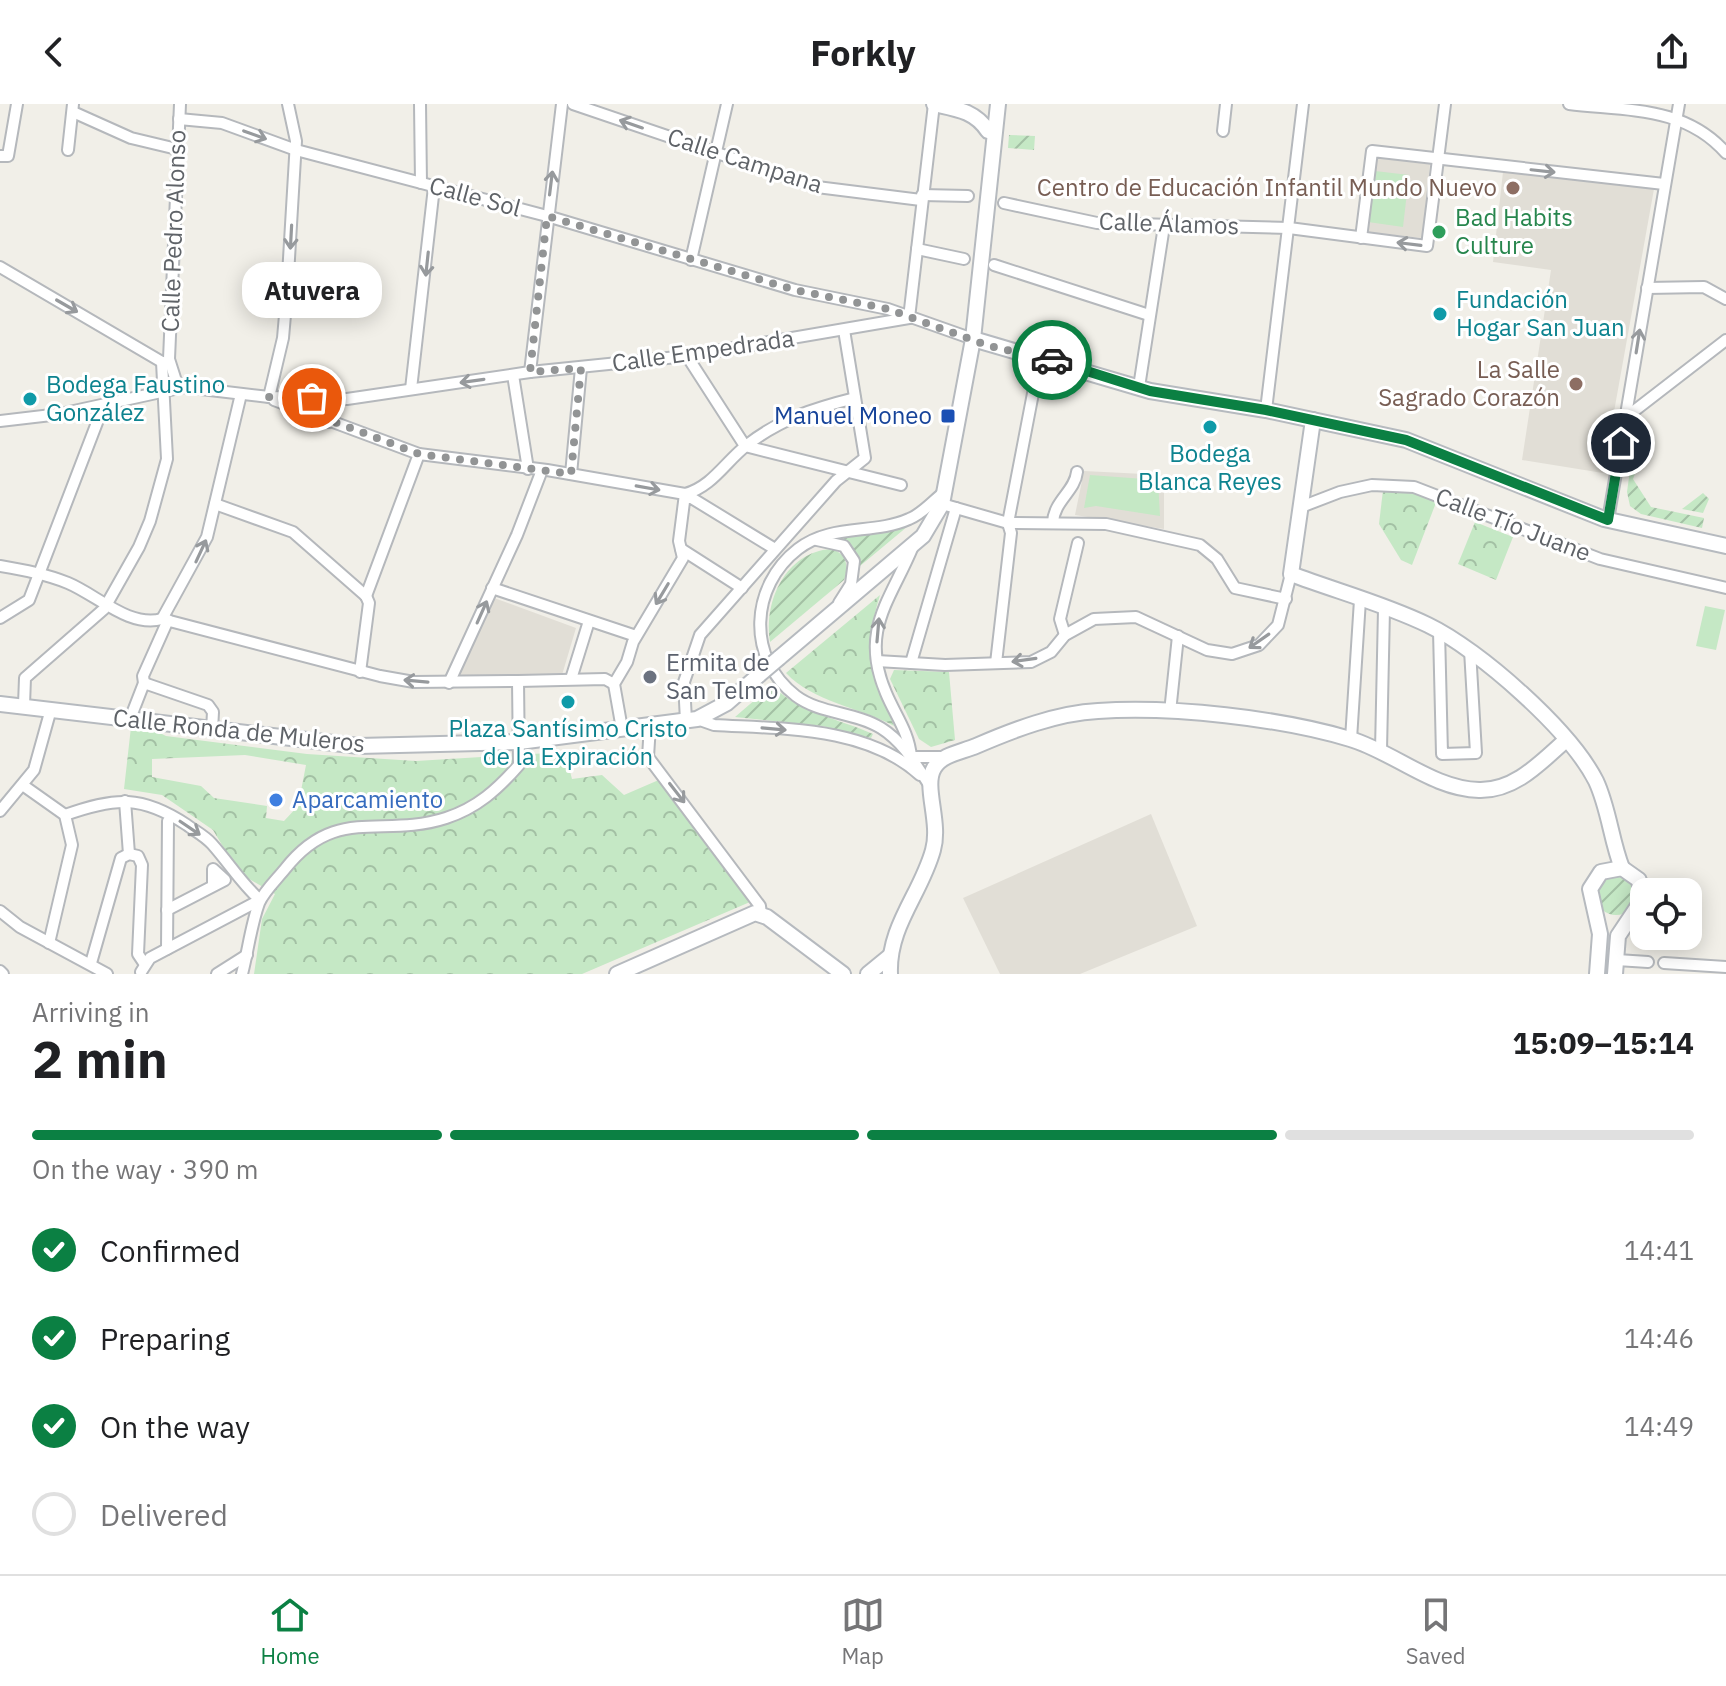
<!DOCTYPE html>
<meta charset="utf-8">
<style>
:root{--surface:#fff;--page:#f6f6f6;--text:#202124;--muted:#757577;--line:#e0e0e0;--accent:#0b8043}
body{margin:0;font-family:"IBM Plex Sans",sans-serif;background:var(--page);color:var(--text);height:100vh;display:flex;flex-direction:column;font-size:30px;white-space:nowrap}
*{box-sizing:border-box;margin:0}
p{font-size:26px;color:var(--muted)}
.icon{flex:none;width:44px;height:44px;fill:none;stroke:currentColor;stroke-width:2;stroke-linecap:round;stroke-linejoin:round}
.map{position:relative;height:870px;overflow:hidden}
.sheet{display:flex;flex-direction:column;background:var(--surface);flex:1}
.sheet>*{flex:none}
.controls{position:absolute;left:1630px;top:774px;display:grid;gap:16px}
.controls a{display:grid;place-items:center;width:72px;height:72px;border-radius:16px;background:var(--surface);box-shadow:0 4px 20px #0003;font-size:40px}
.pin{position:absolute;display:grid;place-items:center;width:68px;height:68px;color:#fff;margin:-34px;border:4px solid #fff;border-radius:50%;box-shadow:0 2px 8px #0007}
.courier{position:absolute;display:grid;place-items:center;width:80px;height:80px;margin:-40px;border:6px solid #0b8043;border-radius:50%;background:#fff;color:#222;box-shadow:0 2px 10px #0007}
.bubble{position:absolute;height:56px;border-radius:24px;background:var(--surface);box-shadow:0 4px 20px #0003;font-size:26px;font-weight:700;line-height:56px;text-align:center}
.overview em{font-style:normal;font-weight:700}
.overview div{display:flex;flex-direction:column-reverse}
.overview{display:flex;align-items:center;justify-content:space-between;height:136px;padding:0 32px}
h1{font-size:52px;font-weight:700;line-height:60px}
.bar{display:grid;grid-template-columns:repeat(4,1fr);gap:12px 8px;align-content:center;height:96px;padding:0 32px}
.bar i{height:10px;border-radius:6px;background:var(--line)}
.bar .selected{background:var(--accent)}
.bar p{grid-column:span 4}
ol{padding:0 32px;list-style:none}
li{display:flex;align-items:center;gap:24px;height:88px}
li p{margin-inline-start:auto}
li .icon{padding:8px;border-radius:50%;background:var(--accent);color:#fff;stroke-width:4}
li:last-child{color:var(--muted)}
li i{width:44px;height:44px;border:4px solid var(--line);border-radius:50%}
header{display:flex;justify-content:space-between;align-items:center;height:104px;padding:0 32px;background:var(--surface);font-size:36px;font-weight:700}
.tab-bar{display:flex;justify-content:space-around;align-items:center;height:112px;border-top:2px solid var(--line);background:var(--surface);font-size:22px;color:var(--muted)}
.tab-bar a{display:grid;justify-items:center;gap:4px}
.tab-bar .selected{color:var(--accent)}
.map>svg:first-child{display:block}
.education{fill:#e1ded6}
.park{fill:url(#park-crowns);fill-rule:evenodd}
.garden{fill:url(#garden-furrows)}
.pitch{fill:#c5e8c5}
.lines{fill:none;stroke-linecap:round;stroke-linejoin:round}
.street-casing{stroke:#b5b8bc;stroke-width:14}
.secondary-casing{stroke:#b6babf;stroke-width:18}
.street{stroke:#fff;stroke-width:10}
.secondary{stroke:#fff;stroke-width:14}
.secondary-bridge-casing{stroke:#b6babf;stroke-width:18;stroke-linecap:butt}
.secondary-bridge{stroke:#fff;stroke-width:14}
.oneway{stroke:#979a9d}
.done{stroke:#929495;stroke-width:8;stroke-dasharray:0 14.4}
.route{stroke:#0b8043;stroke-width:10}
.education-dot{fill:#8d6e63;stroke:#fff;stroke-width:3}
.leisure-dot{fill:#2e9e5b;stroke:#fff;stroke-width:3}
.culture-dot{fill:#0f9aa8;stroke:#fff;stroke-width:3}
.transit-dot{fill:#1a4fb4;stroke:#fff;stroke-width:3}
.worship-dot{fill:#6b7280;stroke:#fff;stroke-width:3}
.shop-dot{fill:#3f7fe0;stroke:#fff;stroke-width:3}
.labels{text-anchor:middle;stroke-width:6;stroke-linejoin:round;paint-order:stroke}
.street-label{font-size:24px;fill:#5f6368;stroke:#fff}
.education-label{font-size:24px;fill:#785e54;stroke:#fff;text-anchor:end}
.leisure-label{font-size:24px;fill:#27864d;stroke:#fff;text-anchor:start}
.culture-label{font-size:24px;fill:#0d838f;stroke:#fff;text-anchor:start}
.transit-label{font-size:24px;fill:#164399;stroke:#fff;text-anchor:end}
.worship-label{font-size:24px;fill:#5b616d;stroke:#fff;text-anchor:start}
.shop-label{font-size:24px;fill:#366cbe;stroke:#fff;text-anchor:start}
</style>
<header><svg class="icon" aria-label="back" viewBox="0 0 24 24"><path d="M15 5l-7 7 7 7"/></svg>Forkly<svg class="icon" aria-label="share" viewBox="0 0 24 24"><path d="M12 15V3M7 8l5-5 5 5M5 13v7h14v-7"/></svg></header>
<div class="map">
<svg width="1726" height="870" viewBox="0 0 1726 870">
<defs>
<pattern id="park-crowns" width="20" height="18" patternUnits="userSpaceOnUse" patternTransform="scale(2)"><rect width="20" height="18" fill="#c5e8c5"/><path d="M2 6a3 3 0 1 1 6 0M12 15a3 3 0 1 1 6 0" fill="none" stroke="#a3c0a4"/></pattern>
<pattern id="garden-furrows" width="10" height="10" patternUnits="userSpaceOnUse" patternTransform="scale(2)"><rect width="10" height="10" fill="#c5e8c5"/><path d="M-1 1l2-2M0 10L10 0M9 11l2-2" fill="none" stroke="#a3c0a4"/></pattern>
</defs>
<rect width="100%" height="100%" fill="#f1efe8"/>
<g class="education">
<path d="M1376 54 1430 60 1422 134 1367 128Z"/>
<path d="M1503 68 1654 85 1603 369 1522 356 1551 166 1493 158Z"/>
<path d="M1084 367 1164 371V425L1075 411Z"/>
<path d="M494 494 576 524 562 571 459 572Z"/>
<path d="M1151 710 1197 822 1080 870H1000L963 794Z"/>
</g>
<g class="park">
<path d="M1383 386 1416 389 1437 396 1412 461 1401 456 1379 420Z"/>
<path d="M1475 418 1513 433 1496 476 1458 460Z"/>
<path d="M880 491C862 550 873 568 894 622 859 603 813 598 786 569Z"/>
<path d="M894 566 949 568 955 636 931 643 919 635 890 575Z"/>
<path d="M131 623 152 625 166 632 307 650 416 657 565 648 572 675 602 671 624 691 661 675 750 798 582 870H254L262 815 275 790 239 769 213 726 162 691 124 685ZM245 651 306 661 298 702 284 717 266 714 267 702 214 694 201 682 152 673V655Z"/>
</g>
<g class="garden">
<path d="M1009 31 1035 32 1034 46 1008 44Z"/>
<path d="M1632 351 1639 359 1633 375 1651 403 1704 414 1702 424 1641 410 1630 402 1627 388Z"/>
<path d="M1703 389 1709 395 1703 409 1682 405Z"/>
<path d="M908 422 860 462 853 444 836 433Z"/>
<path d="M831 445C847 449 849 463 844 476L770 538C763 497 786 448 831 445Z"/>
<path d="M772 581C800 610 838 614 873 630L871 634 822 622 735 613Z"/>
<circle cx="1616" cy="791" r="20"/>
</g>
<g class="pitch">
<path d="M1375 67 1409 71 1403 123 1368 118Z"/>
<path d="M1090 371 1158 376 1160 412 1096 402 1084 404Z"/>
<path d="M1705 502 1725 506 1716 546 1696 542Z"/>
</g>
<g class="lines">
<defs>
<g id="street">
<path d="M180 0 169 255 176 277 184 283"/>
<path d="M420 0 421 79"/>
<path d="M573 0 817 83 921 96"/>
<path d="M1569 0C1627 7 1685 2 1726 49"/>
<path d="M73 8 131 34 177 45"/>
<path d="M179 15 222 19 296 46 547 112 795 186 888 205 973 235"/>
<path d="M1223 27 1226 0"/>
<path d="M68 46 73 0"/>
<path d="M0 52H8L17 0"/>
<path d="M922 91 968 92"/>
<path d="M1004 99 1097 119 1289 124 1427 142 1445 0"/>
<path d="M1361 134 1372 47 1664 80"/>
<path d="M917 145 964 155"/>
<path d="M691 156 727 0"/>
<path d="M994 161 1149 211"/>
<path d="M0 163 162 258"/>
<path d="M1647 184 1704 183 1726 195"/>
<path d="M909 214 934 0"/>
<path d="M687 252 745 342"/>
<path d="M530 268 562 0"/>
<path d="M513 271 528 365"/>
<path d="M1139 283 1164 122"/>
<path d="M411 285 434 83"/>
<path d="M269 293 283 234 287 188 296 37 288 0"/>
<path d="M274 296 419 350 547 366 685 390C712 383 726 357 747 341 780 315 815 304 855 294"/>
<path d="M1266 306 1303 0"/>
<path d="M1625 314 1726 236"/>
<path d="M0 317 60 310 184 283 269 293 347 295 530 268 687 252 909 214"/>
<path d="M329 318 333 294"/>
<path d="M745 342 901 381"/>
<path d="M571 370 581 264"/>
<path d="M215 400 293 428 366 492"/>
<path d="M942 400 1008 419 1106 420 1200 441 1217 455 1235 484 1286 495"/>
<path d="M1301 403 1340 388 1372 381 1414 383 1600 455 1726 484"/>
<path d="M1608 416 1679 0"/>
<path d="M1053 418C1054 397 1075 387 1077 368"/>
<path d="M817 436 844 442 854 457 851 480 839 499"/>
<path d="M681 445 742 484"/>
<path d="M0 462C23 466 46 470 68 479 97 491 129 524 162 515L380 572 414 578 518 577 519 661C498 685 477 704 446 714 382 735 336 700 285 765 277 775 264 787 259 799 251 821 248 847 242 870"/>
<path d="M492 484 636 532"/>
<path d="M366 492 419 350"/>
<path d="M0 514 29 496 98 316 99 303"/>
<path d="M162 515 207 433 241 290"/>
<path d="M1439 527 1442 650 1476 649 1470 546"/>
<path d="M1065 531 1060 515 1078 439"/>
<path d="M877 557 945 561 1031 558 1051 548 1065 531 1094 515 1136 513 1207 546 1232 550 1259 541 1278 521 1291 470"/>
<path d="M911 559 956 404"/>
<path d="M996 559 1011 429 1008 419 1040 253"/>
<path d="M360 568 369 499 366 492"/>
<path d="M571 575 589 517"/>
<path d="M518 577 605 575 614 580"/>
<path d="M144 579 143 572 168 516"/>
<path d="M449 579 517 431 542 366"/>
<path d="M24 601 25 574 104 505 139 443 150 417 167 355 162 258"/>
<path d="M1170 608 1178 532"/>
<path d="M130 615 144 579 208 601 213 608 212 626"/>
<path d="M697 615 714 621C782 625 866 622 920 671"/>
<path d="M686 617 684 578 700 531 836 377 865 354 844 226"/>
<path d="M650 621 648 653 760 802 761 811"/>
<path d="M622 625 614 580 627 558 633 538 683 454 679 437 685 390 775 445"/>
<path d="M1351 635 1360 496"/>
<path d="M1381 646 1384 505"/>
<path d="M911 653C909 628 895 611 886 589 859 526 891 496 913 442"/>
<path d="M911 653H944"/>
<path d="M928 679C915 659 902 637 881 624 855 608 820 610 796 592 746 554 750 482 798 445 832 419 873 431 909 415 922 410 932 398 943 389"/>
<path d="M24 682 65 711 72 741 49 839"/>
<path d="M125 697 129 750"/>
<path d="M0 707 34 666 51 605"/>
<path d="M65 711C115 693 142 691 187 721 195 727 205 732 212 740 229 759 241 779 260 796L150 854 141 868"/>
<path d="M167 806 225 776 213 765V782"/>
<path d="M0 807 20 823 107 870"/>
<path d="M167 845 168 717"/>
<path d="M1617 856 1648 858"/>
<path d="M91 859 121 754 129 750 138 752 142 761 138 850 144 859"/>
<path d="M1664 859 1726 863"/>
<path d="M0 867 3 870"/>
<path d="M217 870 247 851"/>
</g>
<g id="secondary">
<path d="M934 0C957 5 975 7 988 27"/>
<path d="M973 235 1150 287 1266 306 1406 336 1604 415 1726 442"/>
<path d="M1313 316 1291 470C1336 487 1385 500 1428 521 1480 546 1570 626 1596 677 1609 705 1611 736 1622 764"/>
<path d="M779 554 923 432 942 400 973 235 998 0"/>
<path d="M0 600 359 642 519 638 697 615 727 599 759 571"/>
<path d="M617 870 755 809 767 813 843 870"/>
<path d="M868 870 890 852"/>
<path d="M890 870C888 822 921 790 933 746 941 718 923 682 934 664 942 650 962 648 976 642 1013 626 1057 609 1098 607 1172 602 1280 614 1350 635 1394 648 1433 685 1479 686 1515 687 1541 658 1566 636"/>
<path d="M1597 870 1600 830 1590 785 1601 768 1622 764 1639 776 1642 796 1618 832 1615 870"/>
</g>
</defs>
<use href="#street" class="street-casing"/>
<use href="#secondary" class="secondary-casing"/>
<use href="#street" class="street"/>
<use href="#secondary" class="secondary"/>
<defs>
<path id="secondary-bridge" d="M759 571 779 554"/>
</defs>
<use href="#secondary-bridge" class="secondary-bridge-casing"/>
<use href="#secondary-bridge" class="secondary-bridge"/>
</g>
<defs><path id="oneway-shaft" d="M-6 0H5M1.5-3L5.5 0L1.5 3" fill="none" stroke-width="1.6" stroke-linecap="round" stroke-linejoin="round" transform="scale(2)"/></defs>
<g class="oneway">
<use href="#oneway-shaft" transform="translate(631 20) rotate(-161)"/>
<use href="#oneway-shaft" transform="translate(255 31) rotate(20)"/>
<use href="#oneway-shaft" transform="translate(1543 67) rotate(6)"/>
<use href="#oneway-shaft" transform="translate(551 79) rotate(-83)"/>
<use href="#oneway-shaft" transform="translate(291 133) rotate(93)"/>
<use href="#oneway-shaft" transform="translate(1409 140) rotate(-173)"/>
<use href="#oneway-shaft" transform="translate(427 160) rotate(96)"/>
<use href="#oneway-shaft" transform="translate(67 202) rotate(30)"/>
<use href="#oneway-shaft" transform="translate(1638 237) rotate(-81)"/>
<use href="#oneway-shaft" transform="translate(472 277) rotate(172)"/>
<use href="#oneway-shaft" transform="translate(648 384) rotate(10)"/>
<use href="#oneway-shaft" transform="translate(201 447) rotate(-65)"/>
<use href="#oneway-shaft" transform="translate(662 490) rotate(121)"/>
<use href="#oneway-shaft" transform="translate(482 508) rotate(-66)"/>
<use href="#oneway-shaft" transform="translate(878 526) rotate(-85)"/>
<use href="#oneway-shaft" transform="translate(1259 537) rotate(145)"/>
<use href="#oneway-shaft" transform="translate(1024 556) rotate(172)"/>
<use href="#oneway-shaft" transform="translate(416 577) rotate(-175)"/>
<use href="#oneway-shaft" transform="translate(774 625) rotate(5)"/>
<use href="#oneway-shaft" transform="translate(677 689) rotate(52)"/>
<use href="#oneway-shaft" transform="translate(190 724) rotate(34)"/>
</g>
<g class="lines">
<path class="done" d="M312 294 269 293 419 350 571 370 581 264 530 268 547 112 795 186 888 205 989 242 1052 256"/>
<path class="route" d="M1052 256 1150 287 1266 306 1406 336 1608 416 1621 339"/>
</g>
<g class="education-dot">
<circle cx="1513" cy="84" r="8"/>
<circle cx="1576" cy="280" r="8"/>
</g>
<circle class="leisure-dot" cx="1439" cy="128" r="8"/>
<g class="culture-dot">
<circle cx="1440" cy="210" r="8"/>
<circle cx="30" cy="295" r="8"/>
<circle cx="1210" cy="323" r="8"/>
<circle cx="568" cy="598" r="8"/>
</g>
<rect class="transit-dot" x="940" y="304" width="16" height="16" rx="4"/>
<circle class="worship-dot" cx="650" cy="573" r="8"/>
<circle class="shop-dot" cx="276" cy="696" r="8"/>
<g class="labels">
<g class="street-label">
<text transform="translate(745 57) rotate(18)" y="8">Calle Campana</text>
<text transform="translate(475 93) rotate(15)" y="8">Calle Sol</text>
<text transform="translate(1169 120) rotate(2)" y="8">Calle Álamos</text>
<text transform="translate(174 127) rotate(-88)" y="8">Calle Pedro Alonso</text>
<text transform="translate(703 247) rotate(-8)" y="8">Calle Empedrada</text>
<text transform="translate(1513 421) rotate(21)" y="8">Calle Tío Juane</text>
<text transform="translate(239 627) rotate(6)" y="8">Calle Ronda de Muleros</text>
</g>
<g class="education-label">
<text x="1497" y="92">Centro de Educación Infantil Mundo Nuevo</text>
<text x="1560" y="274">La Salle<tspan x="1560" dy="28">Sagrado Corazón</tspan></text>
</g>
<g class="leisure-label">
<text x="1455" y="122">Bad Habits<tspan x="1455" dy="28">Culture</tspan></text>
</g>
<g class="culture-label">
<text x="1456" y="204">Fundación<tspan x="1456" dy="28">Hogar San Juan</tspan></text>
<text x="46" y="289">Bodega Faustino<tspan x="46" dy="28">González</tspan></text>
<text x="1210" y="358" text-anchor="middle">Bodega<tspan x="1210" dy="28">Blanca Reyes</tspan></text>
<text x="568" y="633" text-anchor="middle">Plaza Santísimo Cristo<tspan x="568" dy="28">de la Expiración</tspan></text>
</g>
<g class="transit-label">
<text x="932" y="320">Manuel Moneo</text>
</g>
<g class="worship-label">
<text x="666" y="567">Ermita de<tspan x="666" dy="28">San Telmo</tspan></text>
</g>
<g class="shop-label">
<text x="292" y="704">Aparcamiento</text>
</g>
</g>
</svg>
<div class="controls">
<a><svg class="icon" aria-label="locate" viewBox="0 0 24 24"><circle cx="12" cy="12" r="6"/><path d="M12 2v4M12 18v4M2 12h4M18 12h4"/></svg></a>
</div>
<div class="pin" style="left:312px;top:294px;background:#ea580c"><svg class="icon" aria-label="bag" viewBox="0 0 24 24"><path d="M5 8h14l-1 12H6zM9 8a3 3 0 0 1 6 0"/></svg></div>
<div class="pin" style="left:1621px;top:339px;background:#1f2937"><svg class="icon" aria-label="home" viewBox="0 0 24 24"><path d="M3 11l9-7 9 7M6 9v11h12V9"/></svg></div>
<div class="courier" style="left:1052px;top:256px"><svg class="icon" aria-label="car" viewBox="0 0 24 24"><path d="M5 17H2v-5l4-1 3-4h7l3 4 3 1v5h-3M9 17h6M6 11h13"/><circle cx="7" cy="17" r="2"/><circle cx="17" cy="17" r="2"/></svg></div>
<div class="bubble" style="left:242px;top:158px;width:140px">Atuvera</div>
</div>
<section class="sheet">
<div class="overview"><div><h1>2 min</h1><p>Arriving in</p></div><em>15:09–15:14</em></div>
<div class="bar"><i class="selected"></i><i class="selected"></i><i class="selected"></i><i></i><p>On the way · 390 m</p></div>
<ol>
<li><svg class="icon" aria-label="check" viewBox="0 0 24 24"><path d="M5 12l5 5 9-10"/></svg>Confirmed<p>14:41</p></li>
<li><svg class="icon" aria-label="check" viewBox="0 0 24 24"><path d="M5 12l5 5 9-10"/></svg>Preparing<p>14:46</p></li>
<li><svg class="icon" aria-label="check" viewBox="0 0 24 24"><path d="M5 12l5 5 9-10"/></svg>On the way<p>14:49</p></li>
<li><i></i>Delivered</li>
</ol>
</section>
<nav class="tab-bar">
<a class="selected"><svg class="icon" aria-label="home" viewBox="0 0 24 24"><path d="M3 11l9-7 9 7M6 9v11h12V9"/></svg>Home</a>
<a><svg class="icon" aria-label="map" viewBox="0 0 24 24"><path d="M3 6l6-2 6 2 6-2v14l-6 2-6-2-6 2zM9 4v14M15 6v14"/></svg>Map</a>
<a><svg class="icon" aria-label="saved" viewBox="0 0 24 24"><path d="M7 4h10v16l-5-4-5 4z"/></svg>Saved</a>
</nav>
